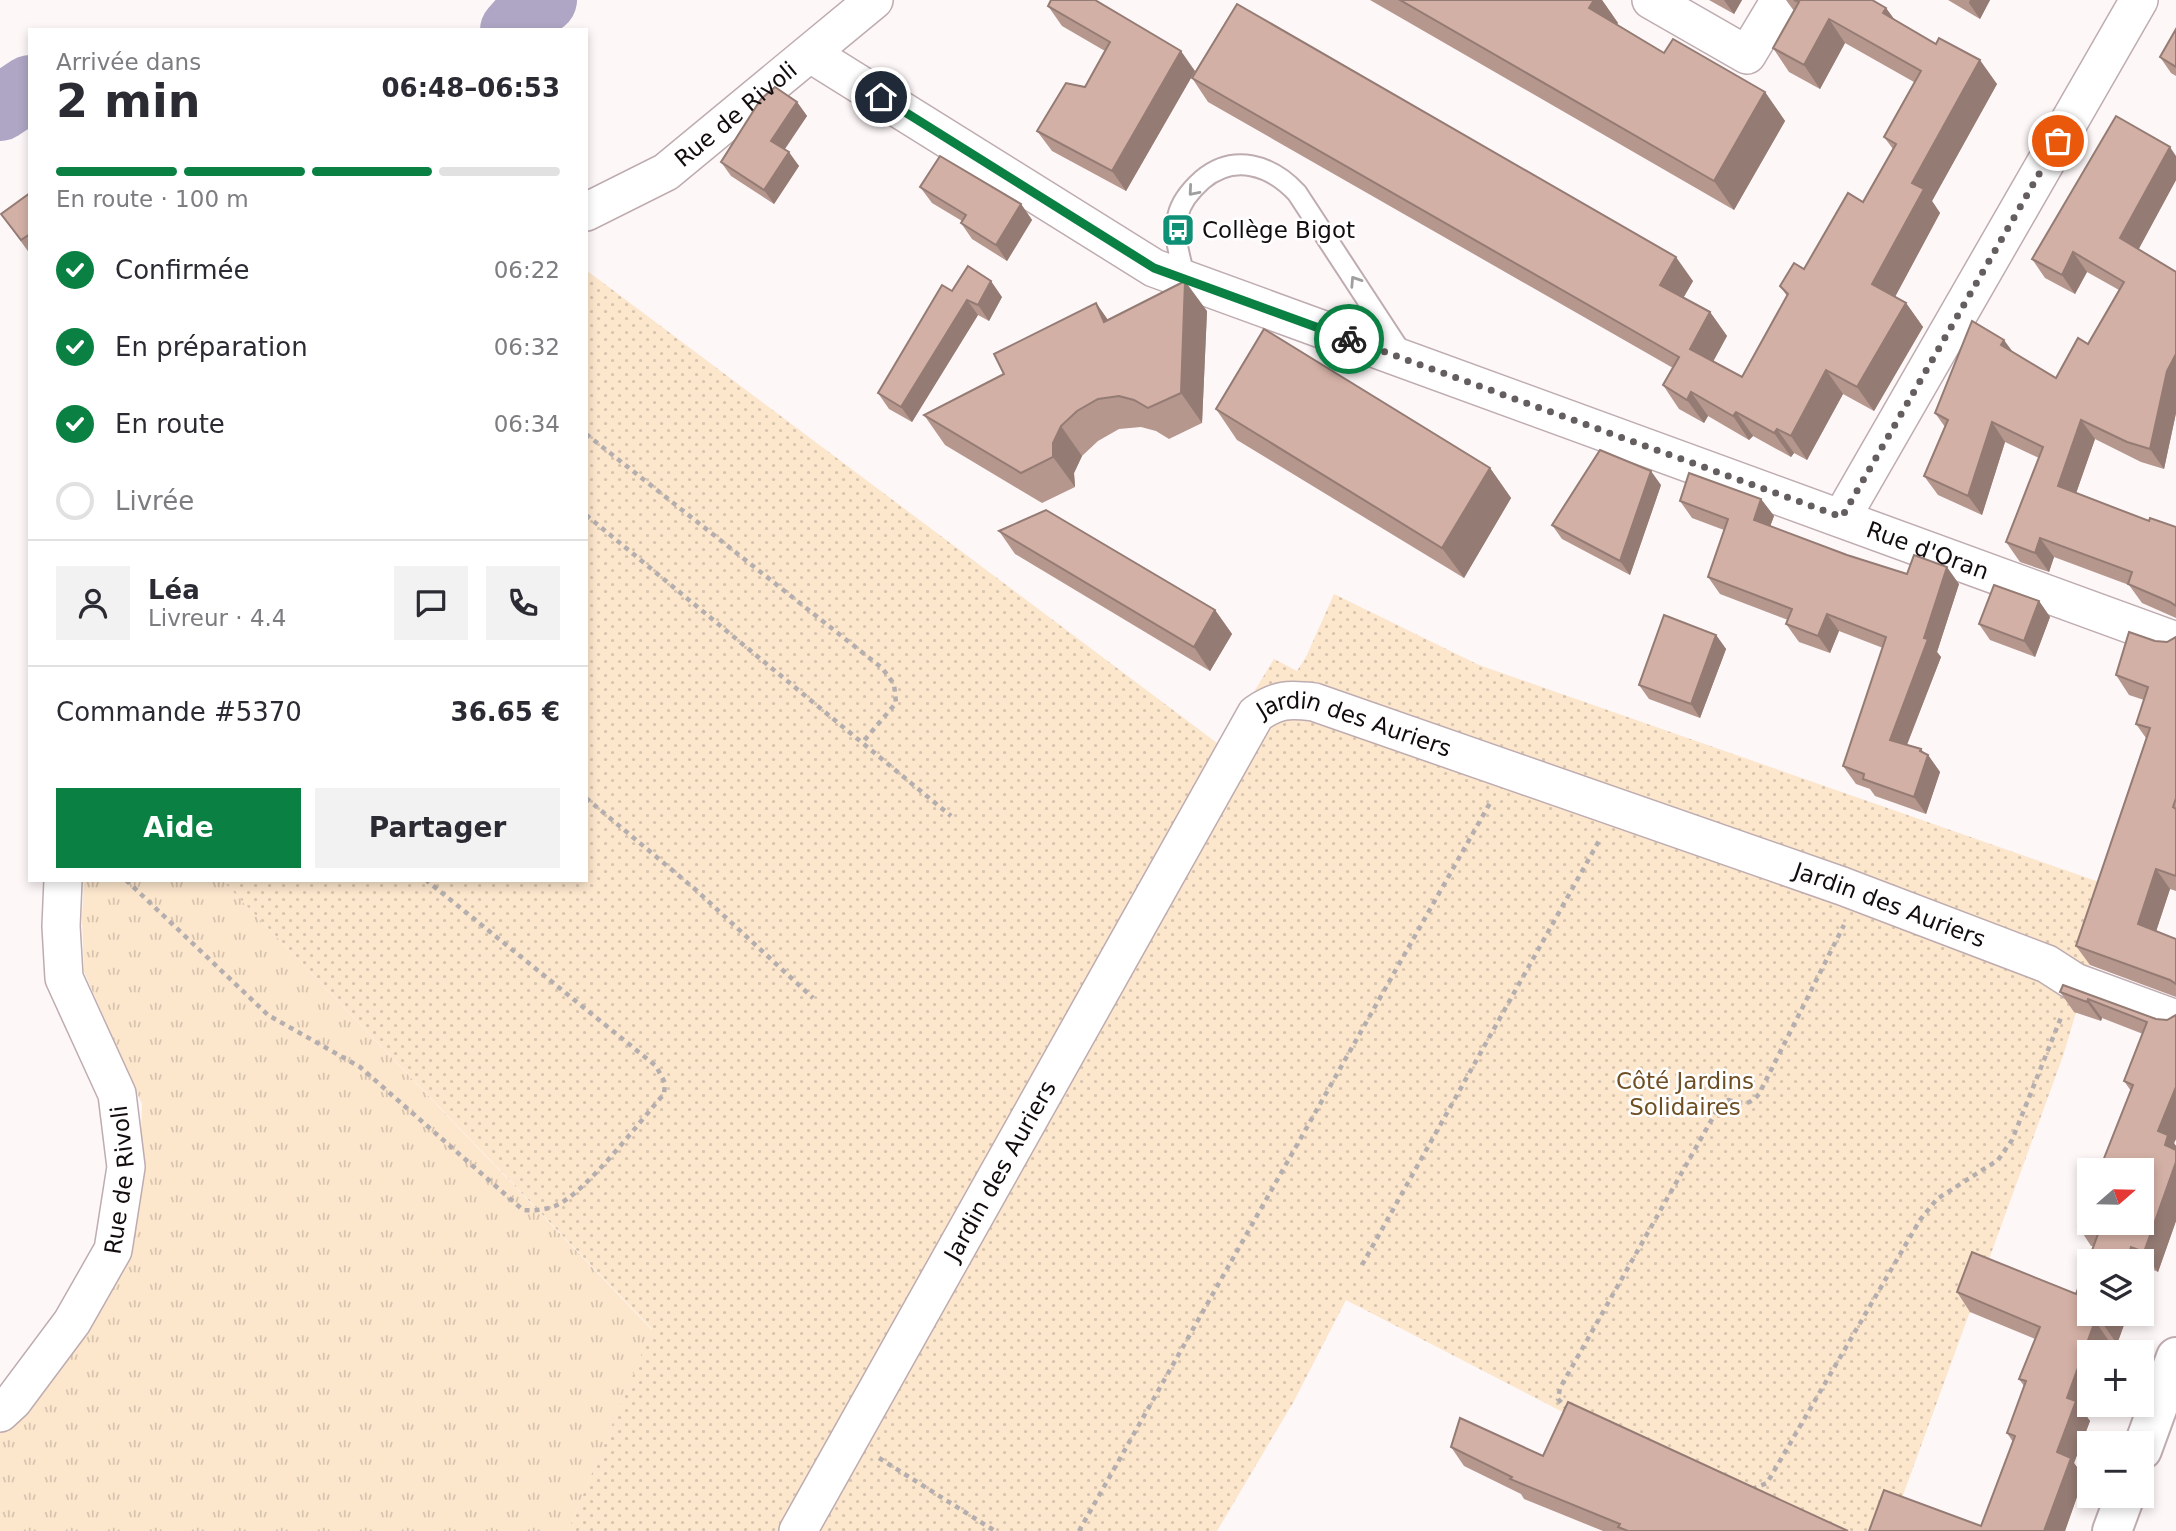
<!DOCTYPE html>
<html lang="fr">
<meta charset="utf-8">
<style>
:root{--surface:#fff;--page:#f2f2f3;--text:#2b2b33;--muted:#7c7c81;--line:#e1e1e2;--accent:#0b8043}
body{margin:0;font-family:"DejaVu Sans",sans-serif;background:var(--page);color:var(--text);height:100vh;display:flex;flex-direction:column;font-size:26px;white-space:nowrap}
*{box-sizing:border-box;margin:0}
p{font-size:23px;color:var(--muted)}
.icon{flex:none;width:38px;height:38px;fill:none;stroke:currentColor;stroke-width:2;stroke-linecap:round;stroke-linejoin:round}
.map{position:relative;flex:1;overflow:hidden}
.sheet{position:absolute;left:28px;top:28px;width:560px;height:854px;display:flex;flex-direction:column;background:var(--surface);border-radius:0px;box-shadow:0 4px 10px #0003}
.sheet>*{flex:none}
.needle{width:46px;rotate:70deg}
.fabs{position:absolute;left:2077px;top:1158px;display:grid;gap:14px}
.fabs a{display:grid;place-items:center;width:77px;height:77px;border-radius:0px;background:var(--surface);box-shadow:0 4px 10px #0003;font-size:35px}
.pin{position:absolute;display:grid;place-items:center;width:60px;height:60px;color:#fff;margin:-30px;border:4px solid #fff;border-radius:50%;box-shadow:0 2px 7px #0007}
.courier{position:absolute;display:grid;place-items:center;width:70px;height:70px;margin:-35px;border:5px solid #0b8043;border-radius:50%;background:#fff;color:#222;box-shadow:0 2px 9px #0007}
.summary em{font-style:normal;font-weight:700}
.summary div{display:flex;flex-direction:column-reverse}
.summary{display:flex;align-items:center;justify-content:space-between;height:119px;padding:0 28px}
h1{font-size:46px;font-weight:700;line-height:52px}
.bar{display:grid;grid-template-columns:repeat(4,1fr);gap:10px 7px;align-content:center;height:84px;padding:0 28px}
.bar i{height:9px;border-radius:5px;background:var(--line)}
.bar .current{background:var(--accent)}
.bar p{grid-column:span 4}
.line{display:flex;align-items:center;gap:18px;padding:0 28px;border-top:2px solid var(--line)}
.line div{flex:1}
.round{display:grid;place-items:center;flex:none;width:74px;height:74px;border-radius:0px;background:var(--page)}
ol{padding:0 28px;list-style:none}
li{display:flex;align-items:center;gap:21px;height:77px}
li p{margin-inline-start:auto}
li .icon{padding:7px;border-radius:50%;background:var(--accent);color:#fff;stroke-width:4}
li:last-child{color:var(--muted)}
li i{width:38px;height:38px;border:4px solid var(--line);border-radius:50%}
.primary-button{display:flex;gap:14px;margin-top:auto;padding:14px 28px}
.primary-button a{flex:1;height:80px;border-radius:0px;background:var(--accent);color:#fff;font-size:28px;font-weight:700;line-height:80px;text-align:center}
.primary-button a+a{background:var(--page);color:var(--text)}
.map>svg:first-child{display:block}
.grass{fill:url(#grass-tufts)}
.garden{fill:url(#garden-dots)}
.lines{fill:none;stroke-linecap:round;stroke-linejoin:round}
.river{stroke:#aea6c4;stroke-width:66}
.lane-casing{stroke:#beacb0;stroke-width:23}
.street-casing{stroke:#beacb0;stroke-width:40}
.primary-casing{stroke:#beacb0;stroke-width:42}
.path{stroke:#b5aeaf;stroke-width:4.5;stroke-dasharray:5 5;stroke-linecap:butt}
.lane{stroke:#fff;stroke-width:19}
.street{stroke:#fff;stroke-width:37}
.primary{stroke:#fff;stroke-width:38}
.wall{fill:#b5978e}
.shaded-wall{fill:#947b74}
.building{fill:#d3b0a5;stroke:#947b74;stroke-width:2}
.oneway{stroke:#a09e9e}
.done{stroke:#655e5f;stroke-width:7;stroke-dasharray:0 12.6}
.route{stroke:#0b8043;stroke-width:9}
.labels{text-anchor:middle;stroke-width:5;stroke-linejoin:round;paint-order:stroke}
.street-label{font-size:23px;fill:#120c0d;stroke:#fff}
.poi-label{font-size:23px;fill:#120c0d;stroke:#fff;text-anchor:start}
.park-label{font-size:23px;fill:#6e4e22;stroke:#fff}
</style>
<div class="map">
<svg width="2176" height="1531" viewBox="0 0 2176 1531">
<defs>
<pattern id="grass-tufts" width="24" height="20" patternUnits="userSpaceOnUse" patternTransform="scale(1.75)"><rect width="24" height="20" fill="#fce6cc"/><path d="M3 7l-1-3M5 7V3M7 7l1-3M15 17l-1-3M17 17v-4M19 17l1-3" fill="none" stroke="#d7c4ae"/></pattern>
<pattern id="garden-dots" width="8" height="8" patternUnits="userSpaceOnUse" patternTransform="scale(1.75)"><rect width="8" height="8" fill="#fce6cc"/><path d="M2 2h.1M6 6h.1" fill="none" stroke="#d7c4ae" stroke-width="1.8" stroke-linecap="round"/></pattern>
</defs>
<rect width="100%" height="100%" fill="#fef7f8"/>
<path class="grass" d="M84 880H222L652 1330 568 1531H0V1433L43 1393 109 1298 139 1196 142 1104 84 972 82 919Z"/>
<path class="garden" d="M586 270 1221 746 1274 659 1297 671 1306 657 1334 594 1479 665 2116 888 2091 962 2063 1056 1890 1531H1819L1582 1422 1346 1300 1294 1401 1217 1531H568L652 1329 222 880H586Z"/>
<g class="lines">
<g class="river">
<path d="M513 30 530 11 544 0"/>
<path d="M0 108 30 88"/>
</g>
<defs>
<path id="lane" d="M1185 279C1181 259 1172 236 1178 215 1181 202 1192 189 1202 180 1234 153 1271 165 1297 193L1403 355"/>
<g id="street">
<path d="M1651 0 1747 55 1780 0"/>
<path id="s1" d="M811 54 1154 268 2176 641"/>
<path id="s2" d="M586 212 666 172 874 0"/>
<path d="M1842 517 2139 0"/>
<path id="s3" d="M0 1413 13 1401 72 1322 113 1250 126 1167 117 1094 64 978 61 926 63 880"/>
<path id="s4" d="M798 1531 1256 714C1278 699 1288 699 1314 702L1842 886 2047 964 2075 982 2176 1019"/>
</g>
<g id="primary">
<path d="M2142 1450 2176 1357"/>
<path d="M2112 1531 2125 1496"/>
</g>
</defs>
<use href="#lane" class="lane-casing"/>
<use href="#street" class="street-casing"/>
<use href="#primary" class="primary-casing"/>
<g class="path">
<path d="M586 434 882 668 894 684 896 703 862 743"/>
<path d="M586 515 951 816"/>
<path d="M586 798 696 890 813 998"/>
<path d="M126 880 268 1015 360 1067 523 1210C534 1211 544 1210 555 1206 586 1193 639 1122 664 1094L665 1083 656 1066 426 880"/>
<path d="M1362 1265 1600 839"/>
<path d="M1568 1410 1558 1399 1560 1388 1720 1105 1728 1100C1743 1104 1749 1106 1759 1094L1844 925"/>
<path d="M879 1458 995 1531"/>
<path d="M1752 1489 1767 1483 1920 1220 1937 1199 1998 1160 2012 1140 2062 1015"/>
<path d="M1079 1531 1490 803"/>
</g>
<use href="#lane" class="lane"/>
<use href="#street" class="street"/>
<use href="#primary" class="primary"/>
</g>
<g class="wall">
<path d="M1370 0H1602L1618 23 1617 24 1664 53 1765 92 1785 121 1734 210Z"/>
<path d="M1709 0H1742L1734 14Z"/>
<path d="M1786 0H1872L1886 8 1895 20 1936 44 1997 84 1932 201 1940 213 1895 297 1906 303 1923 327 1874 411 1843 394 1807 460 1794 453 1791 457 1753 436 1749 440 1708 416 1704 423 1679 409 1663 385 1673 368 1208 102 1192 78 1693 281 1683 298 1710 312 1727 336 1713 361 1742 377 1787 296 1780 286 1804 269 1863 202 1893 149 1884 137 1914 82 1845 43 1820 89 1789 72 1773 48 1794 11Z"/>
<path d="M1948 0H1990L1980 19Z"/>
<path d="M1048 6 1195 71 1126 191 1052 151 1037 131 1085 87 1105 51 1062 26Z"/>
<path d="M2176 29V76L2171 73 2160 57Z"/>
<path d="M797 102 807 116 784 149 799 166 774 204 731 176 721 162Z"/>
<path d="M2176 156V180L2138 249 2176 272V413L2164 469 2141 462 2095 439 2076 493 2149 521 2176 527V618L2142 603 2129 585 2054 557 2049 572 2020 562 2006 542 2039 458 2005 442 1982 515 1938 495 1924 476 1945 427 1935 413 2012 352 2056 378 2088 344 2119 290 2087 272 2075 294 2045 278 2032 259Z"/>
<path d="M920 187 1021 204 1032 220 1007 261 972 239 961 223 962 221 932 203Z"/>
<path d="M30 193V254L1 214Z"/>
<path d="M952 291 1002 297 989 321 978 315 912 422 889 409 878 393Z"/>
<path d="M1096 303 1108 320 1207 311 1202 423 1169 439 1156 431 1141 427 1119 429 1098 441 1082 456 1074 473 1075 487 1042 503 945 445 924 415 1004 374Z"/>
<path d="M1216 409 1490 468 1511 498 1464 578 1237 440Z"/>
<path d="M1661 485 1630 575 1562 539 1552 525Z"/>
<path d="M1761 499 1774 516 1770 526 1847 555 1907 574 1959 584 1937 652 1941 657 1907 745 1928 755 1940 772 1926 814 1875 796 1870 789 1856 784 1843 766 1883 648 1839 631 1830 653 1799 642 1786 624 1788 620 1720 594 1708 577 1724 530 1692 518 1680 501Z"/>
<path d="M999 531 1215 610 1232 634 1210 671 1015 554Z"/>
<path d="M2039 601 2050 617 2035 657 1990 640 1979 624Z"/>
<path d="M1716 635 1726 649 1700 718 1649 699 1639 685Z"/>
<path d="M2176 637V891L2170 889 2156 931 2176 939V997L2090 965 2076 946 2146 738 2136 724 2144 700 2129 695 2116 675 2155 641 2167 642Z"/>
<path d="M2063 985 2156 1019 2167 1020 2176 1015V1139L2174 1143 2176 1146V1221L2158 1272 2145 1266 2142 1274V1262H2090V1314H2128L2117 1344 2109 1341 2104 1353H2090V1394L2083 1411 2090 1421 2074 1463 2084 1477 2065 1531H1869L1981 1526 2013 1442 2007 1433 2024 1386 2019 1379 2035 1339 1970 1312 1957 1292 2076 1294 2093 1246H2091L2078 1226 2131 1091 2124 1081 2143 1034 2102 1018 2101 1021 2074 1012 2060 992Z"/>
<path d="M1451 1447 1543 1456 1848 1531H1603L1524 1499 1521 1494 1464 1466Z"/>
</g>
<g class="shaded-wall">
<path d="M1594 0H1602L1618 23 1609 37 1589 8Z"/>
<path d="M1724 0H1742L1734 14Z"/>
<path d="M1970 0H1990L1980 19 1969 3Z"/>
<path d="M1886 8 1903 32 1883 13Z"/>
<path d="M1829 19 1845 43 1820 89 1804 65Z"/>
<path d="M1181 51 1195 71 1126 191 1112 171Z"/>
<path d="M1980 60 1997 84 1932 201 1940 213 1889 308 1872 284 1912 183Z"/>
<path d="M1765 92 1785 121 1734 210 1714 181Z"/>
<path d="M797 102 807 116 781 155 771 141Z"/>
<path d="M2170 147 2176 156V180L2134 258 2120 238Z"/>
<path d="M789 152 799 166 774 204 764 190Z"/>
<path d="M1021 204 1032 220 1007 261 996 245Z"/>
<path d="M2073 252 2087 272 2075 294 2062 275Z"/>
<path d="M1676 257 1693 281 1677 309 1660 285Z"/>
<path d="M991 281 1002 297 989 321 978 305Z"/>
<path d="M1185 281 1207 311 1202 423 1181 393Z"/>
<path d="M967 300 978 315 912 422 901 407Z"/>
<path d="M1096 303 1117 333 1104 322Z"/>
<path d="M1906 303 1923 327 1874 411 1857 387Z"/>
<path d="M1710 312 1727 336 1707 373 1690 349Z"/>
<path d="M2004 340 2018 359 2001 345Z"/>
<path d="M2176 354V413L2164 469 2150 449 2167 371Z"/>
<path d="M1826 370 1843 394 1807 460 1791 436Z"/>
<path d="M1691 392 1708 416 1704 423 1687 400Z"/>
<path d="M1736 412 1753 436 1749 440 1733 416Z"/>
<path d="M2081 420 2095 439 2072 505 2058 486Z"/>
<path d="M1992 422 2005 442 1982 515 1968 496Z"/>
<path d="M1061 426 1082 456 1074 473 1075 487 1053 457V443Z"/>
<path d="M1777 429 1794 453 1791 457 1774 433Z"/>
<path d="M1490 468 1511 498 1464 578 1442 548Z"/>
<path d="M1651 471 1661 485 1630 575 1620 561Z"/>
<path d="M1761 499 1774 516 1766 538 1754 520Z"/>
<path d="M2040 538 2054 557 2049 572 2035 553Z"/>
<path d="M1947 567 1959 584 1937 652 1941 657 1902 757 1890 740Z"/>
<path d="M2039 601 2050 617 2035 657 2024 641Z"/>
<path d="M1215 610 1232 634 1210 671 1194 647Z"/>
<path d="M1827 614 1839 631 1830 653 1818 636Z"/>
<path d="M1716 635 1726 649 1700 718 1691 704Z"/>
<path d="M1921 749 1927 757 1928 755 1940 772 1926 814 1914 797Z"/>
<path d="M2156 869 2170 889 2152 944 2138 924Z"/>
<path d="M2088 999 2102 1018 2101 1021 2087 1002Z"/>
<path d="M2176 1087V1139L2174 1143 2176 1146V1161L2165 1145 2158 1131Z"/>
<path d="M2176 1162V1221L2158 1272 2144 1252Z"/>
<path d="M2131 1247 2141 1262H2126Z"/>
<path d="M2142 1263 2145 1266 2142 1274Z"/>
<path d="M2107 1314H2128L2117 1344 2103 1324Z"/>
<path d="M2095 1321 2109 1341 2104 1353H2090V1394L2083 1411 2090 1421 2074 1463 2084 1477 2065 1531H2044L2067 1398Z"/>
</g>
<g class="building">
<path d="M1051 0H1095L1181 51 1112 171 1037 131 1066 83 1085 87 1110 42 1048 6Z"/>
<path d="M1400 0H1594L1589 8 1664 53 1673 39 1765 92 1714 181Z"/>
<path d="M1794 0H1872L1886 8 1883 13 1936 44 1939 38 1980 60 1912 183 1924 189 1872 284 1906 303 1857 387 1826 370 1791 436 1777 429 1774 433 1736 412 1733 416 1691 392 1687 400 1663 385 1679 357 1192 78 1237 4 1676 257 1660 285 1710 312 1690 349 1742 377 1788 294 1780 286 1794 263 1804 269 1848 193 1863 202 1896 144 1884 137 1921 71 1829 19 1804 65 1773 48 1799 2Z"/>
<path d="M2176 29V67L2160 57Z"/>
<path d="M775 87 797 102 771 141 789 152 764 190 721 162 761 99Z"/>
<path d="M2116 116 2170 147 2120 238 2176 272V354L2167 371 2150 449 2127 442 2081 420 2058 486 2149 521 2150 518 2176 527V606L2170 602 2128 584 2132 572 2040 538 2035 553 2006 542 2043 447 1992 422 1968 496 1924 476 1948 420 1935 413 1972 321 2004 340 2001 345 2056 378 2078 338 2088 344 2124 282 2073 252 2062 275 2032 259Z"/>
<path d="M940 156 1021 204 996 245 961 223 966 215 920 187Z"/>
<path d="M30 193V234L21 240 1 214Z"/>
<path d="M968 266 991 281 978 305 967 300 901 407 878 393 942 285 952 291Z"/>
<path d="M1185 281 1181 393 1148 408 1134 400 1119 396 1098 399 1077 411 1061 426 1053 443V457L1021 473 924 415 1004 374 994 354 1096 303 1104 322Z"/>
<path d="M1264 329 1490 468 1442 548 1216 409Z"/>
<path d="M1600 450 1651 471 1620 561 1552 525Z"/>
<path d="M1689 473 1761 499 1754 520 1847 555 1907 574 1914 555 1947 567 1924 638 1928 639 1890 740 1921 749 1920 751 1928 755 1914 797 1863 779 1864 774 1843 766 1886 637 1827 614 1818 636 1786 624 1792 609 1708 577 1728 519 1680 501Z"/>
<path d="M1046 510 1215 610 1194 647 999 531Z"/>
<path d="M1994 585 2039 601 2024 641 1979 624Z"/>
<path d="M1664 615 1716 635 1691 704 1639 685Z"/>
<path d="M2129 632 2155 641 2167 642 2176 637V798L2173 807 2176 809V876L2156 869 2138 924 2176 939V984L2170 980 2076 946 2150 728 2136 724 2148 687 2116 675Z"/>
<path d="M2063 985 2156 1019 2167 1020 2176 1015V1087L2158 1131 2168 1135 2165 1145 2176 1150V1162L2144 1252 2131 1247 2126 1262H2090V1314H2107L2103 1324 2095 1321 2067 1398 2076 1401 2057 1452 2071 1458 2044 1531H1869L1884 1490 1981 1526 2015 1436 2007 1433 2026 1381 2019 1379 2040 1327 1957 1292 1972 1252 2076 1294 2098 1234 2078 1226 2090 1196V1223H2142V1171H2099L2133 1085 2124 1081 2147 1022 2088 999 2087 1002 2060 992Z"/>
<path d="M1568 1402 1848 1531H1628L1618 1527 1620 1524 1510 1479 1512 1477 1451 1447 1460 1418 1543 1456Z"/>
</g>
<defs><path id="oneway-chevron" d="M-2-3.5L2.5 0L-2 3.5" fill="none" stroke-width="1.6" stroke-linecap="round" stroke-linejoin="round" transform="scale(1.75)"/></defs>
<g class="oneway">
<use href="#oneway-chevron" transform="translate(1193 191) rotate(131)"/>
<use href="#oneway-chevron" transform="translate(1355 281) rotate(-123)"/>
</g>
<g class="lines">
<path class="done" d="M1349 339 1842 517 2058 141"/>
<path class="route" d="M881 97 1154 268 1349 339"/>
</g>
<defs>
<symbol id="bus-square" viewBox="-11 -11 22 22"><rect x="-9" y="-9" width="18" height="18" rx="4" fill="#0e9077" stroke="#fff"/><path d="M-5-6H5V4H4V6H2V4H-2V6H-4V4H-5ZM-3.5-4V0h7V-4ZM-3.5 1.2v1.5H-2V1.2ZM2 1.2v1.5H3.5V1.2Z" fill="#fff"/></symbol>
</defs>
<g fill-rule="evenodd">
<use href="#bus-square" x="1159" y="211" width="38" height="38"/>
</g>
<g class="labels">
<g class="street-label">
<text dy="8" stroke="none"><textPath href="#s2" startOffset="180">Rue de Rivoli</textPath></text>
<text dy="8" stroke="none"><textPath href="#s1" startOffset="1228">Rue d'Oran</textPath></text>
<text dy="8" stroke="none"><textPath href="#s4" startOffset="1041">Jardin des Auriers</textPath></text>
<text dy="8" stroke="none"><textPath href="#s4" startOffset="1608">Jardin des Auriers</textPath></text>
<text dy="8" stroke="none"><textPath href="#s4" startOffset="413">Jardin des Auriers</textPath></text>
<text dy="8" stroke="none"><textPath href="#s3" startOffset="270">Rue de Rivoli</textPath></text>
</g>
<g class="poi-label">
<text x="1202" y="238">Collège Bigot</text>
</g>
<g class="park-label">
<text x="1685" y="1089">Côté Jardins<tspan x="1685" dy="26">Solidaires</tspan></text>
</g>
</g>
</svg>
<div class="fabs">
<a><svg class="needle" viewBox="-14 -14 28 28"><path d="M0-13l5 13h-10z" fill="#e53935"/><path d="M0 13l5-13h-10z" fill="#7c7c81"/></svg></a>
<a><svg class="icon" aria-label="layers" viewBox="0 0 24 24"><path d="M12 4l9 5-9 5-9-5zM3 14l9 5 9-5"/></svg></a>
<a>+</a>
<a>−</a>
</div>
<div class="pin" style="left:2058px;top:141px;background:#ea580c"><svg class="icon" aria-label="bag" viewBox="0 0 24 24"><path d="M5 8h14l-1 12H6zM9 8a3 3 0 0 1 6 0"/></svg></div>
<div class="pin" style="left:881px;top:97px;background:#1f2937"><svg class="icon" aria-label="home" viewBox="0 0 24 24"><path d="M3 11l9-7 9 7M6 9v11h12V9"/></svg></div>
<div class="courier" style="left:1349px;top:339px"><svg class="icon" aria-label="bike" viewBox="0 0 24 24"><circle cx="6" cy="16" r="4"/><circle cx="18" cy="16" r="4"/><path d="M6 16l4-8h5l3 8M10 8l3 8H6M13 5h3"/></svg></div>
<section class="sheet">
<div class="summary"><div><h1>2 min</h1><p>Arrivée dans</p></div><em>06:48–06:53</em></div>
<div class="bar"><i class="current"></i><i class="current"></i><i class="current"></i><i></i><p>En route · 100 m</p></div>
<ol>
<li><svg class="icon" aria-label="check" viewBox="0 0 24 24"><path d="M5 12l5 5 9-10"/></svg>Confirmée<p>06:22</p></li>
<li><svg class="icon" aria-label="check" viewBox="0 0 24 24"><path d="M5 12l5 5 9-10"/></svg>En préparation<p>06:32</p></li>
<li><svg class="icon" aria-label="check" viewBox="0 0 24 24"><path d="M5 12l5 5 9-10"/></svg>En route<p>06:34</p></li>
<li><i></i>Livrée</li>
</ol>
<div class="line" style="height:126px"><a class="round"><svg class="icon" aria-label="person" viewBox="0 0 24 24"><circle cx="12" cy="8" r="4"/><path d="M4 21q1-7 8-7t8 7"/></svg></a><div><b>Léa</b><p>Livreur · 4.4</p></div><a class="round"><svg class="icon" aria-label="chat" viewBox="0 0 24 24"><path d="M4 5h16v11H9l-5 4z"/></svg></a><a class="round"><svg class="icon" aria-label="phone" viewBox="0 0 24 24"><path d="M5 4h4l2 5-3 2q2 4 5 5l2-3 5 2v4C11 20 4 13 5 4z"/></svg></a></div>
<div class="line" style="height:91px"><div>Commande #5370</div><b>36.65 €</b></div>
<div class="primary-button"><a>Aide</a><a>Partager</a></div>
</section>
</div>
